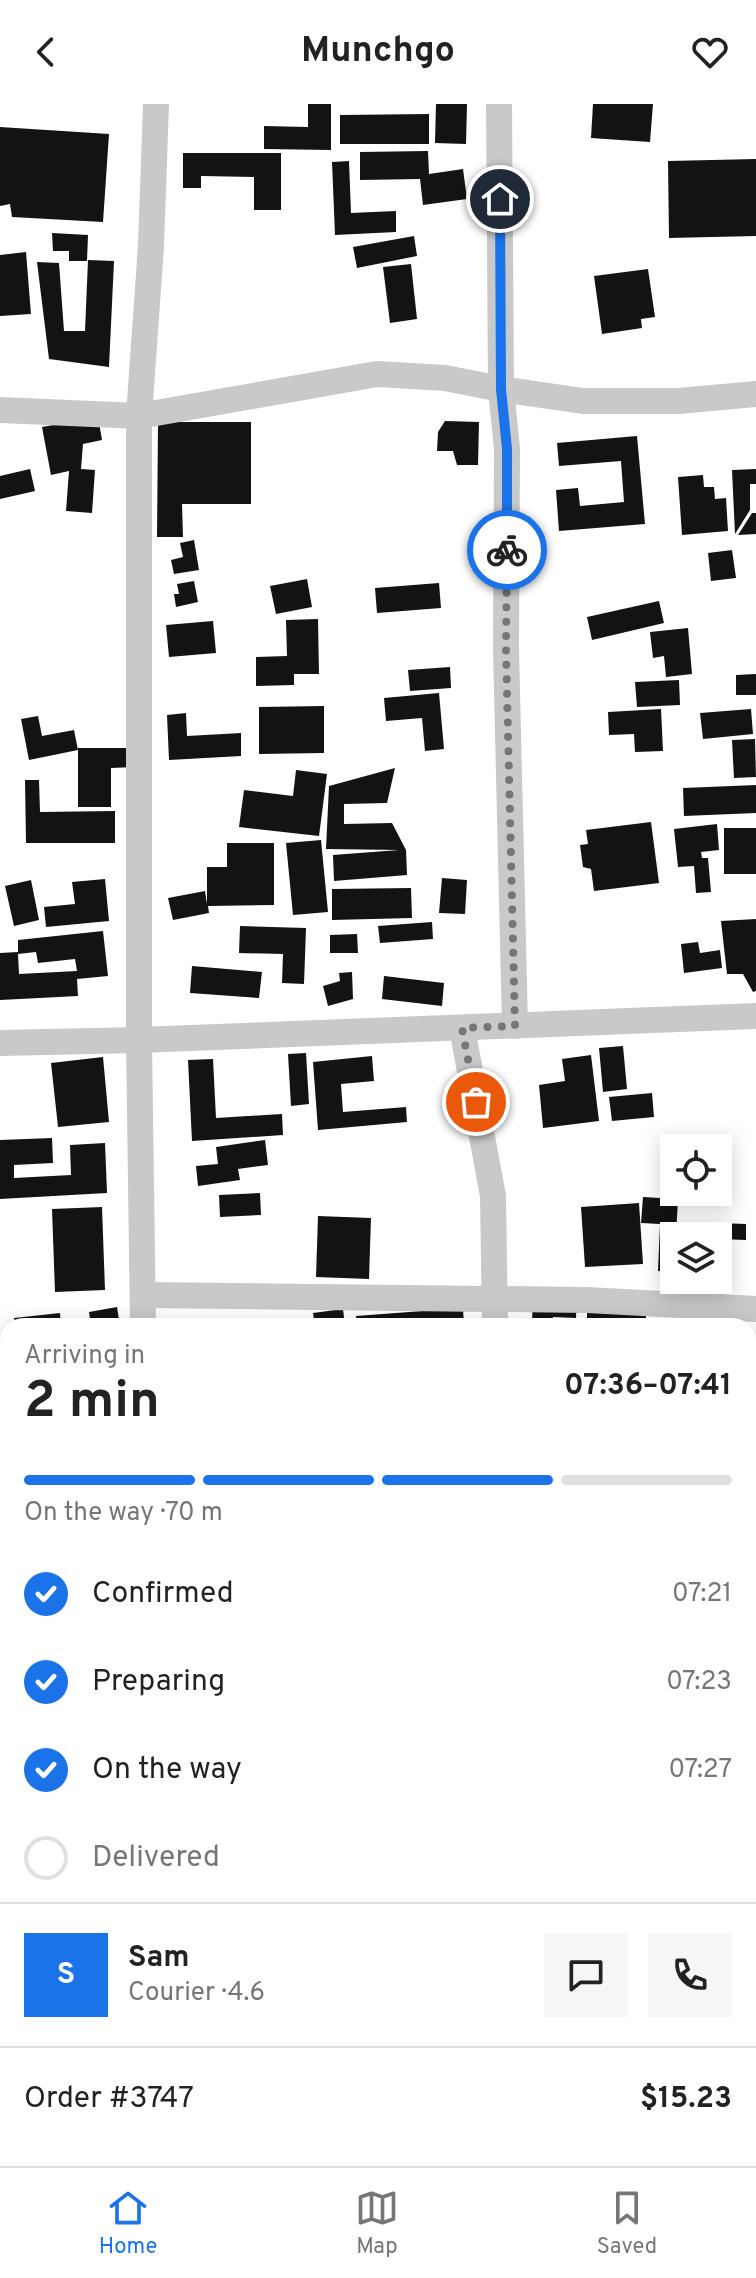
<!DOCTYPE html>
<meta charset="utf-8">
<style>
:root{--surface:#fff;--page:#f6f6f6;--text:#222;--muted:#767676;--line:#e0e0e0;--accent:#1a73e8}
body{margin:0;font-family:Overpass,sans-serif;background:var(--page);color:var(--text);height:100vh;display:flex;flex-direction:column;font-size:30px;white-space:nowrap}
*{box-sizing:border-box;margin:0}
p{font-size:26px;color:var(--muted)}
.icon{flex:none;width:44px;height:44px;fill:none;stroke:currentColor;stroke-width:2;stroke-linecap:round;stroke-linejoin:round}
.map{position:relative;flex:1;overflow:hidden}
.side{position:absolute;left:0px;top:1214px;width:756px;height:848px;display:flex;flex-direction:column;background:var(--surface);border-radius:24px 24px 0 0;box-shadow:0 4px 20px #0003}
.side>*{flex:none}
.fabs{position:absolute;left:660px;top:1030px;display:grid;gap:16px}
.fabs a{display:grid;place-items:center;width:72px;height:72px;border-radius:0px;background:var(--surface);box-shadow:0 4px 20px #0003;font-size:40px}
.pin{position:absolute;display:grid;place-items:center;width:68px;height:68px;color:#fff;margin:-34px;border:4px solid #fff;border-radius:50%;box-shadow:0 2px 8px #0007}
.courier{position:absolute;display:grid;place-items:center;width:80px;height:80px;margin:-40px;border:6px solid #1a73e8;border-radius:50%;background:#fff;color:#222;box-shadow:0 2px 10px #0007}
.headline em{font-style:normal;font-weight:700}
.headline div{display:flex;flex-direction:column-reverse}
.headline{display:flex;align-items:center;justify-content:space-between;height:136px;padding:0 24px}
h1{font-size:52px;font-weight:700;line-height:60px}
.bar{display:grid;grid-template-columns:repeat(4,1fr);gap:12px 8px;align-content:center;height:96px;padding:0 24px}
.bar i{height:10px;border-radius:6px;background:var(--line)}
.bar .current{background:var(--accent)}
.bar p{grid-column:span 4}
.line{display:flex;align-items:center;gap:20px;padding:0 24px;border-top:2px solid var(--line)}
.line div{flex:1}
.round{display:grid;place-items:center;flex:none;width:84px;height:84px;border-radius:0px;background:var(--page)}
ol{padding:0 24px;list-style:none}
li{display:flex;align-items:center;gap:24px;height:88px}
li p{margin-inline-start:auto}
li .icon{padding:8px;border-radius:50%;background:var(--accent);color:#fff;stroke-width:4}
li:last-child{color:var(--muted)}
li i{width:44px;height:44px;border:4px solid var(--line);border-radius:50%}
header{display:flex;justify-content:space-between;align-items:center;height:104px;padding:0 24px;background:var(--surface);font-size:36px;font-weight:700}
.dock{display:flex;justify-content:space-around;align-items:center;height:112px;border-top:2px solid var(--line);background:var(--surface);font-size:22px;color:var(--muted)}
.dock a{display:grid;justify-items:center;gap:4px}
.dock .current{color:var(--accent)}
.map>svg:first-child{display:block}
.building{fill:#131313;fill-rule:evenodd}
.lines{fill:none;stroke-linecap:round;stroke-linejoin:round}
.street{stroke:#c9c9c9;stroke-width:26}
.done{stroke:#767676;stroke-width:8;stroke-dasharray:0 14.4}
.route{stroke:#1a73e8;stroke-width:10}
</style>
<header><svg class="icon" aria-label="back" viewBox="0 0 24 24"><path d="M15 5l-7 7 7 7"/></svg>Munchgo<svg class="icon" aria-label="heart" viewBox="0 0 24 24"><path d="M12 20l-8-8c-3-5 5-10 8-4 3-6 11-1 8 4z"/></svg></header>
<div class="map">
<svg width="756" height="2062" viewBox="0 0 756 2062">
<rect width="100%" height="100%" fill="#fff"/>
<g class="building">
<path d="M308 0H331V46L264 45V22L308 23Z"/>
<path d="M436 0H467L466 40 435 39Z"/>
<path d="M593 0H653L650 38 591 34Z"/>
<path d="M429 10V40H340V11Z"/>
<path d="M0 23 109 30 103 118 12 113 10 100 0 102Z"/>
<path d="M428 47 429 70 463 65 467 95 423 101 420 75 360 76V48Z"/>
<path d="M183 49H281V106H254V73L201 72V84H183Z"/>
<path d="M756 55V132L669 134 668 57Z"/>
<path d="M349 57 351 109 396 107V128L335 131 332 58Z"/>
<path d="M52 129 88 131 87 157H69V147H53Z"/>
<path d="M414 132 417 152 357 164 353 143Z"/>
<path d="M26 148 31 210 0 212V151Z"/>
<path d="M88 156 114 157 109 263 49 255 37 158 59 159 64 227H85Z"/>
<path d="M411 160 417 215 390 219 383 163Z"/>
<path d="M648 165 655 213 641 215 642 224 602 230 594 172Z"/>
<path d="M98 313 102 336 83 340 81 365 95 366 92 409 66 407 69 367 51 371 42 323Z"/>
<path d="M445 317 479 318 478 361H457L453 347H437L438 328Z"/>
<path d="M158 318H251V400H182L183 433H157Z"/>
<path d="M637 332 645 420 559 427 556 386 578 384 580 402 624 398 621 357 559 362 557 339Z"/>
<path d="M30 365 35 387 0 395V372Z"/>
<path d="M756 365V380H750V406L735 430 732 366Z"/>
<path d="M703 371 704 383H714L715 395 726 394 728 427 682 431 678 373Z"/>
<path d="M752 409H756V430L738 431Z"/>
<path d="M194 436 199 466 174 470 171 456 183 453 180 439Z"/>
<path d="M732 446 736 474 711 477 708 449Z"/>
<path d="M307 475 312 503 276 510 270 482Z"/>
<path d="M194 477 198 498 176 503 174 490H179L177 480Z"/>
<path d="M439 479 441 504 377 509 375 484Z"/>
<path d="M659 497 664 519 592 536 587 513Z"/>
<path d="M318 515 319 570H294V581L256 582V553L287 552 286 516Z"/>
<path d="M213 517 216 549 169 553 166 521Z"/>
<path d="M688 524 692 570 666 573 664 552 653 554 650 528Z"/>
<path d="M450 563 451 584 410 587 408 566Z"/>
<path d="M756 570V591H736V571Z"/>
<path d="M679 576 680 601 637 603 635 578Z"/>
<path d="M439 589 444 645 425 647 422 614 386 617 384 594Z"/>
<path d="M324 602V649L259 650V603Z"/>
<path d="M661 605 663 647 635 648 634 630 609 631 608 608Z"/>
<path d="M751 605 753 630 703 635 700 609Z"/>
<path d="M186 609 187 632 241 629V652L169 656 167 611Z"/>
<path d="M38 612 42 632 74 626 78 646 29 656 21 615Z"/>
<path d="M755 635 756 673 734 674 732 636Z"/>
<path d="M78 644H136V663L111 664V703H78Z"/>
<path d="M395 664 387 699 344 700V720L392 719 406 746 407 771 334 777 333 751 399 746 326 745 329 682Z"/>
<path d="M296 666 327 670 319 732 239 723 244 686 293 692Z"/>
<path d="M25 676H39L40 708 115 707V739H26Z"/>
<path d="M756 681V709L684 712 683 684Z"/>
<path d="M651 718 659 779 594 787 591 765 583 763 580 741 588 740 586 726Z"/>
<path d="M717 720 719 746 701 748 702 754H708L711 788 696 789 694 762 678 763 674 725Z"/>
<rect x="724" y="724" width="32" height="46"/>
<path d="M321 736 328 808 293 811 286 739Z"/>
<path d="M227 739H274V801L208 802 209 809 173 816 168 794 205 787 207 800V763H227Z"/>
<path d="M442 774 467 776 465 810 439 809Z"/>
<path d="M105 775 109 817 46 823 44 803 75 800 72 778Z"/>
<path d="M31 776 39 816 14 822 5 782Z"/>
<path d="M411 784 412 814 332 816V785Z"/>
<path d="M756 815V887L753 888 743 870H727L721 817Z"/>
<path d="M432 818 433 835 380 839 378 822Z"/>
<path d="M240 822 306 824 304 880 282 879 283 850 239 849Z"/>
<path d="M103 827 108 872 77 875 78 892 0 896V849L18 848V836ZM36 848 38 859 75 855 77 867 19 870 18 850Z"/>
<path d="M357 830 358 849H330V831Z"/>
<path d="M698 838 700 849 720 846 722 864 684 869 681 840Z"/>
<path d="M192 862 262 868 259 894 190 889Z"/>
<path d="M352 868 353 895 328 902 323 882 340 877 339 869Z"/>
<path d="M384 872 444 879 442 902 382 895Z"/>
<path d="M623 942 627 985 603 988 599 944Z"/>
<path d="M306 949 309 1000 291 1002 288 950Z"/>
<path d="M591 951 599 1017 543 1024 539 981 565 977 562 955Z"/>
<path d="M372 952 374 977 341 980 343 1008 406 1003 407 1018 318 1026 313 958Z"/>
<path d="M103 953 109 1018 58 1023 51 959Z"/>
<path d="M213 955 216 1014 282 1010 283 1031 192 1037 188 956Z"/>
<path d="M652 989 654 1013 612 1017 609 993Z"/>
<path d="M52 1034 53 1059 14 1061V1074L71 1071 70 1041 105 1039 107 1089 0 1095V1036Z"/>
<path d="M265 1036 268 1061 238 1065 240 1076 198 1082 196 1062 218 1060 216 1043Z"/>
<path d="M260 1089 261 1111 220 1113 219 1091Z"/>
<path d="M643 1093 678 1095 674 1168 658 1167 660 1120 641 1119Z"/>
<path d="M639 1099 643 1160 585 1163 581 1103Z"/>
<path d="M102 1103 105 1186 55 1188 52 1105Z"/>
<path d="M318 1112 371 1114 369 1175 316 1173Z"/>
<path d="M688 1118 746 1120V1136L718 1135V1132H688Z"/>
<path d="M533 1185 577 1187 576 1214 553 1213V1222H532Z"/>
<path d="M587 1196 646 1198V1218L607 1217V1222H587Z"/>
<path d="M117 1203 120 1222H91L89 1208Z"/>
<path d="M463 1204 464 1222H357L356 1212Z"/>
<path d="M343 1205 345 1222H315L313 1209Z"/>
<path d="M60 1209 61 1222H15L14 1214Z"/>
<path d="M0 1256H2L4 1285 0 1286Z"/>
<rect x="748" y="1363" width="8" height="24"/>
<path d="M0 1375H8V1432L0 1433Z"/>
<path d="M748 1540H752L751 1649H748Z"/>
<path d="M0 1551H6L5 1587H0Z"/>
</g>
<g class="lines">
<g class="street">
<path d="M499 0 501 285 507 345 506 545 515 922"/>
<path d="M0 306 139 312 377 270 445 274 501 285 583 297H679L756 290"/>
<path d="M462 924 493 1092 495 1222"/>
<path d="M0 939 139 936 756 912"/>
<path d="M143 1191 587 1196 756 1205"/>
<path d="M143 1222 139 936V312L151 142 156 0"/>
<path d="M0 1493H8"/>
<path d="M748 1512H756"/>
<path d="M0 1810 8 1809"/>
<path d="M748 1811H756"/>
<path d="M189 2054V2062"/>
</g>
</g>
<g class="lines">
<path class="done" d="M476 998 462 924 515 922 506 545 507 446"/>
<path class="route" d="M500 95 501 285 507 345V446"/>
</g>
</svg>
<div class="fabs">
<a><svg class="icon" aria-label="locate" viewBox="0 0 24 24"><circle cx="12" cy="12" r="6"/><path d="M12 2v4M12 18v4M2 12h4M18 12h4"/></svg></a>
<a><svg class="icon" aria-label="layers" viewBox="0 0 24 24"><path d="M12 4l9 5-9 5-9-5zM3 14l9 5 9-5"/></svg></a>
</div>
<div class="pin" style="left:476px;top:998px;background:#ea580c"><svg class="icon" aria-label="bag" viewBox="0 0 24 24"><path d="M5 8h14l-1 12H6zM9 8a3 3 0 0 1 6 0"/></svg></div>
<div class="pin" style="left:500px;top:95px;background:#1f2937"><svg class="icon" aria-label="home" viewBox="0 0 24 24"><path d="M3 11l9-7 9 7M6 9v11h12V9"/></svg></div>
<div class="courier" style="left:507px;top:446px"><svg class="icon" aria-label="bike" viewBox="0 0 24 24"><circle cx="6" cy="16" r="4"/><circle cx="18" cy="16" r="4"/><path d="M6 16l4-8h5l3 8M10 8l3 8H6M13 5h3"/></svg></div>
<section class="side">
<div class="headline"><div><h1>2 min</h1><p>Arriving in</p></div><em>07:36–07:41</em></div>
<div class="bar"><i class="current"></i><i class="current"></i><i class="current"></i><i></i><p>On the way · 70 m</p></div>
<ol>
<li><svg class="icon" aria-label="check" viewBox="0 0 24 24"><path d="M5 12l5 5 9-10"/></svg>Confirmed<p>07:21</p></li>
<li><svg class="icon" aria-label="check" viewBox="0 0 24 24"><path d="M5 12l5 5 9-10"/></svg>Preparing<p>07:23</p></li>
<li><svg class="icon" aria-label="check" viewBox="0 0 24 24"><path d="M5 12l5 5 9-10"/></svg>On the way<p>07:27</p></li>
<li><i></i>Delivered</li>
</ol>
<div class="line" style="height:144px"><b class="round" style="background:var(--accent);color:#fff">S</b><div><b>Sam</b><p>Courier · 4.6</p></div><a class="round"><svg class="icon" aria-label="chat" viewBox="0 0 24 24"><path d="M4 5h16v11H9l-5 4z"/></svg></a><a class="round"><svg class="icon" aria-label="phone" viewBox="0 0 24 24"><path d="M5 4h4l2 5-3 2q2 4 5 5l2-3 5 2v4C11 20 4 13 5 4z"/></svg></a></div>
<div class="line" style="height:104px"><div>Order #3747</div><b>$15.23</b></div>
</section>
</div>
<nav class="dock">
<a class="current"><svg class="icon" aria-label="home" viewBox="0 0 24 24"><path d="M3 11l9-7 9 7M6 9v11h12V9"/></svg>Home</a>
<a><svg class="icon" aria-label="map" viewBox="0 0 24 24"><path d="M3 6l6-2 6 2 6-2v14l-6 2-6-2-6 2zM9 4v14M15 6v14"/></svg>Map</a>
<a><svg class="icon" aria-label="saved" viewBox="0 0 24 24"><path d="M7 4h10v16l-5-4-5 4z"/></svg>Saved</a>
</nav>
